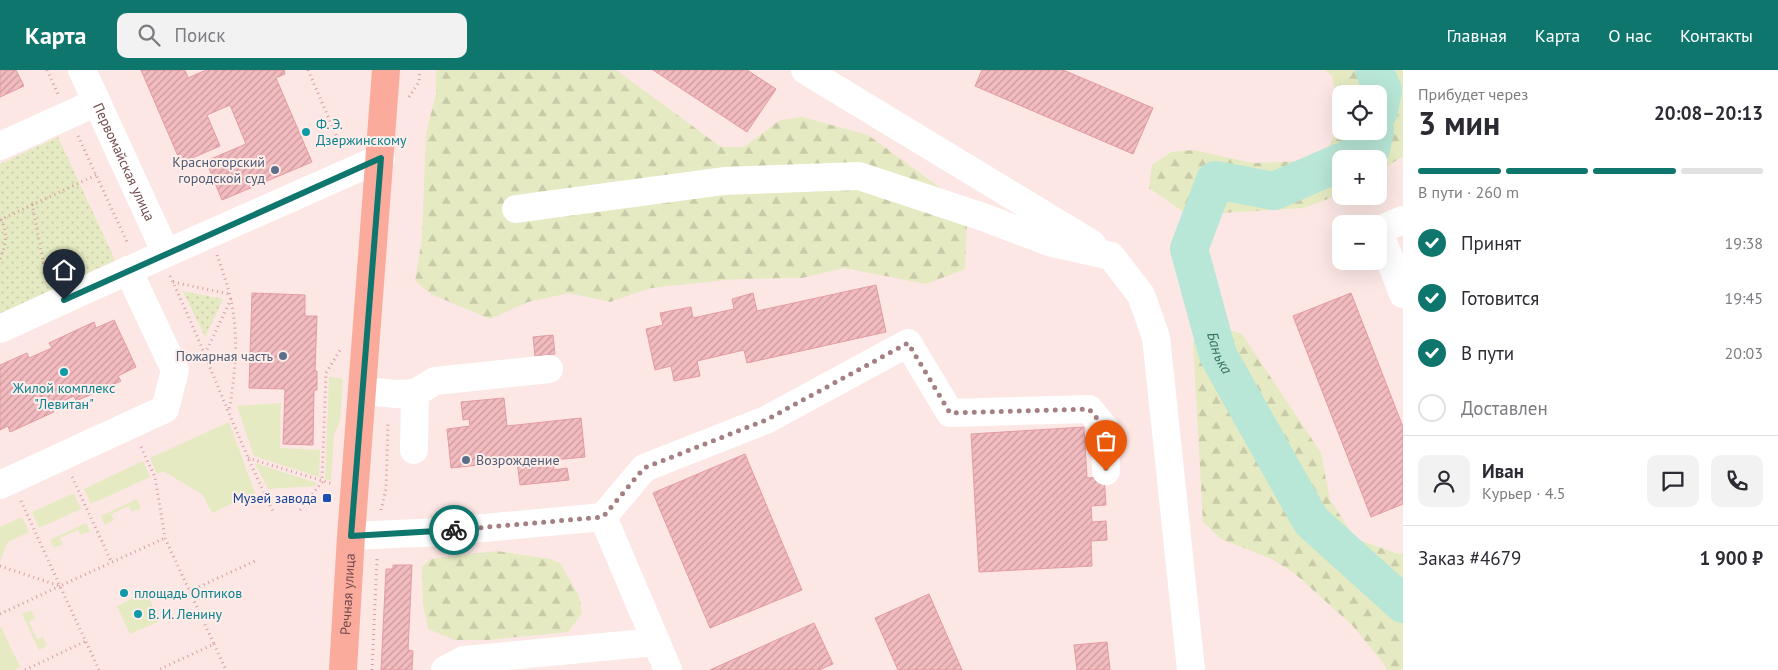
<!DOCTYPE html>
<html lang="ru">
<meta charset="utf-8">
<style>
:root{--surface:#fff;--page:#f2f2f3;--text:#2b2b33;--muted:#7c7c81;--line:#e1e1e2;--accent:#0f766e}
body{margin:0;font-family:"PT Sans",sans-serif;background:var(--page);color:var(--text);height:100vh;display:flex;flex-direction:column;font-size:19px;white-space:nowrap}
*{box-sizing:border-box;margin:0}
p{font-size:16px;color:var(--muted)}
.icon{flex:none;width:28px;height:28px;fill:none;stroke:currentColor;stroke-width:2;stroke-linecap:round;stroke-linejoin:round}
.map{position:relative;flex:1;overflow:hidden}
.drawer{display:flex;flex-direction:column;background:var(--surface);width:375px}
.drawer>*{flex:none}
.buttons{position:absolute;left:1332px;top:15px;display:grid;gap:10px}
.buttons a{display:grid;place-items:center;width:55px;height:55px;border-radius:10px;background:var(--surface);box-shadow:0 5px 20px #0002;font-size:25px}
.pin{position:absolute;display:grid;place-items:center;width:42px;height:42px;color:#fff;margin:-51px -21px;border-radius:50% 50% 50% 0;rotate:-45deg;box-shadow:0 0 5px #0007}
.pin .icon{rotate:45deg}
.courier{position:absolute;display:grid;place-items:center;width:50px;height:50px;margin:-25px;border:4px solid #0f766e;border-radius:50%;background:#fff;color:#222;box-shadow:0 1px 6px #0007}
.headline em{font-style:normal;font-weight:600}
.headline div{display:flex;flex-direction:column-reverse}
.headline{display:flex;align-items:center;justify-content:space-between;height:85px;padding:0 15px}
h1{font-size:32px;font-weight:600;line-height:38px}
.bar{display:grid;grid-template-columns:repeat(4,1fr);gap:8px 5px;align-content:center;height:60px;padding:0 15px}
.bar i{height:6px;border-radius:4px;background:var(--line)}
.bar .active{background:var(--accent)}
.bar p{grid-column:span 4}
.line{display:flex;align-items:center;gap:12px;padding:0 15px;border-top:1px solid var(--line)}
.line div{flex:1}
.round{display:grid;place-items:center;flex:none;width:52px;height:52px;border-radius:10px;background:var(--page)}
ol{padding:0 15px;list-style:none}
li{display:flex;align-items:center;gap:15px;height:55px}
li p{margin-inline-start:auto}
li .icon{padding:5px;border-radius:50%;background:var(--accent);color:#fff;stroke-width:4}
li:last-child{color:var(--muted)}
li i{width:28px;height:28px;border:2px solid var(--line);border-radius:50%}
header{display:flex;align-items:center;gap:30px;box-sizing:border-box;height:70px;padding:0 25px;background:var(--accent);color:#fff}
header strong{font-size:24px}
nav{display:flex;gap:28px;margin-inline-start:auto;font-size:18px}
.search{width:350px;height:45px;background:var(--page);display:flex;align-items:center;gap:12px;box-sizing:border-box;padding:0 18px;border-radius:10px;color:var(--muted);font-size:19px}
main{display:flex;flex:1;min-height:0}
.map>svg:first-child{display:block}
.grass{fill:#e5eac2}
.forest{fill:url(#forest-firs)}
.park{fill:url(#park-dots)}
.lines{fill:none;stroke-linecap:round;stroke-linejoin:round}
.river{stroke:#b8e6d7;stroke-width:38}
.building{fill:url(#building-hatch);stroke:#e49ca2}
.path{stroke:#d69fa3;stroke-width:3;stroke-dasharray:1 4;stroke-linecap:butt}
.minor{stroke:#fff;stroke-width:28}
.major{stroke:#fbab9c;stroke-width:28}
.done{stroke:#a48082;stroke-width:5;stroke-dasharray:0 9}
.route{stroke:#0f766e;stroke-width:6}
.culture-dot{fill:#0f9aa8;stroke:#ffedea;stroke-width:2}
.service-dot{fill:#5c6f8a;stroke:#ffedea;stroke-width:2}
.transit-dot{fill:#1a4fb4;stroke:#ffedea;stroke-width:2}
.labels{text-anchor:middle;stroke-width:4;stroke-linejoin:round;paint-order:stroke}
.culture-label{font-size:14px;fill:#0d838f;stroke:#ffedea;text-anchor:start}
.street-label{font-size:14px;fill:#74494e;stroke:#ffedea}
.service-label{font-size:14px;fill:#4e5e75;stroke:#ffedea;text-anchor:end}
.transit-label{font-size:14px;fill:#164399;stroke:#ffedea;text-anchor:end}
.water-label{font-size:15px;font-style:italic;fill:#3a7362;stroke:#ffedea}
</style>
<header>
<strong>Карта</strong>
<div class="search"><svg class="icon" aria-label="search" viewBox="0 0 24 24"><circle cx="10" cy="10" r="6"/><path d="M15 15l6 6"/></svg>Поиск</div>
<nav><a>Главная</a><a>Карта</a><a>О нас</a><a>Контакты</a></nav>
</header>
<main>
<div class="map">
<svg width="1403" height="600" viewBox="0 0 1403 600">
<defs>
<pattern id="forest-firs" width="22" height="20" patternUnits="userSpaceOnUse" patternTransform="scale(1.25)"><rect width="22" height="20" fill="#e5eac2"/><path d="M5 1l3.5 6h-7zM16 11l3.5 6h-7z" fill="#c8caa8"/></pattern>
<pattern id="park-dots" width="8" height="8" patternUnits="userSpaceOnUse" patternTransform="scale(1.25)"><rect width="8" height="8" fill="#e5eac2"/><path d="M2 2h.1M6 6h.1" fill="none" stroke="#c8caa8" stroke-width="1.8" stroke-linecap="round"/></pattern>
<pattern id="building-hatch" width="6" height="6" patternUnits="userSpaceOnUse" patternTransform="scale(1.25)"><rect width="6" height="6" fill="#f2bbbf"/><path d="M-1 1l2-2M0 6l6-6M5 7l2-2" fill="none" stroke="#c99a9d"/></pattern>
</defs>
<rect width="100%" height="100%" fill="#fce7e4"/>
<g class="grass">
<path d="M329 307 340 308 343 310 340 351 334 366 331 410H325Z"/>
<path d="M281 333 280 378 320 380 319 407 254 386 237 336Z"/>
<path d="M229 352 255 423 212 443 203 425 163 401 157 404 150 388Z"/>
<path d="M143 391 150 407 91 434 84 419Z"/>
<path d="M255 393 317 413 315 416 268 419Z"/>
<path d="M74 423 81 439 39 458 32 442Z"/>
<path d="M137 429 141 438 132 442 129 436 111 444 114 450 105 455 101 446Z"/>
<path d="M22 447 29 462 8 472 0 491V457Z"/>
<path d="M86 453 90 461 81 465 78 460 60 468 63 474 54 478 50 470Z"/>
<path d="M146 522 160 551 130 564 117 536Z"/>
<path d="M31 540 35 548 29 552 37 569 43 567 47 576 39 580 22 544Z"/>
<path d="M0 555 20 597 15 600H0Z"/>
</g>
<g class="forest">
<path d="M436 0H616L721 77H744L780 50 802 47 868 65 961 133 967 154 965 199 926 214 844 198 802 208 735 209 651 218 610 232 569 223 528 232 490 249 431 224 415 211 422 169 426 64 436 24Z"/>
<path d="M1325 0H1403V86L1379 102V89H1341V124L1304 138 1188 145 1149 118 1152 95 1171 82 1193 80 1253 93 1321 90 1341 53V61H1379V24H1341V47L1332 6Z"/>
<path d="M1207 253 1242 264 1321 383 1330 430 1356 469 1399 484 1403 483V600H1386L1384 594 1352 555 1294 503 1272 489 1221 469 1203 452 1193 272Z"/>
<path d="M497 481 550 489 560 493 579 526 582 543 568 562 486 570H455L428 559 423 533 422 497 430 489Z"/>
</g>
<g class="park">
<path d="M58 67 115 190 0 244V94Z"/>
<path d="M183 221 223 229 205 267Z"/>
</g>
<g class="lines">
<g class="river">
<path d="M1374 0 1383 20 1379 41"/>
<path d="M1348 89 1371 79 1375 61"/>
<path id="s1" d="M1341 92 1274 121 1215 110 1189 179 1218 285 1311 451 1403 534"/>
</g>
</g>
<g class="building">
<path d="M0 0H16L24 16 0 27Z"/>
<path d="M141 0H185L188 8 206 0H284L285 4 276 8 312 92 222 130 206 91 246 74 230 35 207 45 220 76 181 93Z"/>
<path d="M653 0H747L776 19 747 62Z"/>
<path d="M982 0H1063L1153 38 1133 84 975 16Z"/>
<path d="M876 215 886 262 747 293 744 280 697 291 700 306 674 311 671 296 655 300 646 259 663 255 660 243 691 237 693 248 734 239 732 229 753 223 757 241Z"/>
<path d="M252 223 305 225V246H317L315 301H317V320H314L313 375 283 374 285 319 249 318Z"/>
<path d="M1351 223 1403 357V434L1371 447 1293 246Z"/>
<path d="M114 250 136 297 118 306 121 311 76 331 74 326 52 336 54 342 10 362 8 356 0 360V295L27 283 29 288 52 278 49 273 94 252 96 258Z"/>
<path d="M553 265 555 284 535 286 533 267Z"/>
<path d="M504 328 507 356 581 348 585 387 553 390 554 400 567 398 569 410 520 415 517 391 451 398 447 359 470 356 469 349 463 350 461 332Z"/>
<path d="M1084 357 1087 408 1104 407 1106 435 1091 436 1092 452 1106 451 1107 470 1091 471 1092 496 979 502 971 364Z"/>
<path d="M745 384 802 520 710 558 653 423Z"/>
<path d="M393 495H412L408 580 413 581 412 600H381L386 499H393Z"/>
<path d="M929 524 962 600H898L875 548Z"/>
<path d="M814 553 833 594 819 600H710Z"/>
<path d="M1107 572 1110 600H1077L1074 575Z"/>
</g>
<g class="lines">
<g class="path">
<path d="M47 0 58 24"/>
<path d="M308 0 342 79"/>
<path d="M409 27 419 12 420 0"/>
<path d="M78 66 128 174"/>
<path d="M32 134 47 211"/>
<path d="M0 150 96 105"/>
<path d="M217 185C224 205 232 227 234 249 238 279 234 311 229 341"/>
<path d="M0 189C6 175 8 163 1 149"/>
<path d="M170 206C207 284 235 365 273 441"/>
<path d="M173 212 229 224"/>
<path d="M205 284 231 229"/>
<path d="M141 377 155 407 165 468 214 574 158 600"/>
<path d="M248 388 333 414"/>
<path d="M72 407 112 493"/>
<path d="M21 431 60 516"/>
<path d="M300 440 322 412 326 303 340 280"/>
<path d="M381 440 386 419 388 352"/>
<path d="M0 496 60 516"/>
<path d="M190 521 257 490"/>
<path d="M0 544 60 516"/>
<path d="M214 574 226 600"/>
<path d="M25 600 86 571"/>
<path d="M99 600 60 516 165 468"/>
<path d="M372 600 377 489"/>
</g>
<g class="minor">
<path id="s2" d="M82 0 166 183"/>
<path d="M805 0 1092 174"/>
<path d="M0 76 97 32"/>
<path d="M516 139 724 111 859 106 983 147 1049 172 1111 186 1141 225 1156 267 1191 600"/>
<path d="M1379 160 1403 150"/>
<path d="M1379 161 1403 224"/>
<path d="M0 259 160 186 381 88"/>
<path d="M362 321 397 324 415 323 435 311 549 299"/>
<path d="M414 380 415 323"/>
<path d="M0 415 165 339 175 300 128 200"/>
<path d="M603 447 644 398 766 350 908 273 950 343 1089 339 1105 358 1106 401"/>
<path d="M351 466 441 462 603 447 668 600"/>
<path d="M445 600 464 590 656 572"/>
</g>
<path class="major" id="s3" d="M343 600 351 466 386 0"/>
</g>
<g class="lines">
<path class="done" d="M454 460 603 447 644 398 766 350 908 273 950 343 1089 339 1105 358 1106 401"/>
<path class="route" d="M64 230 381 88 351 466 454 460"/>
</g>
<g class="culture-dot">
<circle cx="306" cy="62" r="5"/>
<circle cx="64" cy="302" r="5"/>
<circle cx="124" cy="523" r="5"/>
<circle cx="138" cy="544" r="5"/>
</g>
<g class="service-dot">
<circle cx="275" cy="100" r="5"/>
<circle cx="283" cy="286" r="5"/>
<circle cx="466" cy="390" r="5"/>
</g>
<rect class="transit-dot" x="322" y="423" width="10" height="10" rx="2.5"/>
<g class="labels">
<g class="culture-label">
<text x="316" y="59">Ф. Э.<tspan x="316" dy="16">Дзержинскому</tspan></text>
<text x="64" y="323" text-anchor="middle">Жилой комплекс<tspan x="64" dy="16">"Левитан"</tspan></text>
<text x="134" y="528">площадь Оптиков</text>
<text x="148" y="549">В. И. Ленину</text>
</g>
<g class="street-label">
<text dy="5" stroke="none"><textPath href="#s2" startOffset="101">Первомайская улица</textPath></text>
<text dy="5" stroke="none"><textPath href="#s3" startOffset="76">Речная улица</textPath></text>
</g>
<g class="service-label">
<text x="265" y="97">Красногорский<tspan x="265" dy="16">городской суд</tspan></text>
<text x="273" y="291">Пожарная часть</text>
<text x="476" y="395" text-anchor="start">Возрождение</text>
</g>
<g class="transit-label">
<text x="317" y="433">Музей завода</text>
</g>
<g class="water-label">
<text dy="5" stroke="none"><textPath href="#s1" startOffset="315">Банька</textPath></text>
</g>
</g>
</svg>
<div class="buttons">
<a><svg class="icon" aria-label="locate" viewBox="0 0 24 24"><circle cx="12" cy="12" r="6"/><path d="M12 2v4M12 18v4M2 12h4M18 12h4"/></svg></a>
<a>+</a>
<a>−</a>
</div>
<div class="pin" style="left:1106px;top:401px;background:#ea580c"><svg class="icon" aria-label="bag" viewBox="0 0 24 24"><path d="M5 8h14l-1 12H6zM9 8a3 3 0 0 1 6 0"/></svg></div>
<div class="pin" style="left:64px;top:230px;background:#1f2937"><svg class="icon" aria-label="home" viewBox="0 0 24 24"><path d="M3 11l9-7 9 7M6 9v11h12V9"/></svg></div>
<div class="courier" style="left:454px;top:460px"><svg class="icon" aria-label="bike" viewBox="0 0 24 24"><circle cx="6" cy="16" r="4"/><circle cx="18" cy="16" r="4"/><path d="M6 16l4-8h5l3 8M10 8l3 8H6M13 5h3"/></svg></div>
</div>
<section class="drawer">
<div class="headline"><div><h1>3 мин</h1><p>Прибудет через</p></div><em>20:08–20:13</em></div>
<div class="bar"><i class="active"></i><i class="active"></i><i class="active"></i><i></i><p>В пути · 260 m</p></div>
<ol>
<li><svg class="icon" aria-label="check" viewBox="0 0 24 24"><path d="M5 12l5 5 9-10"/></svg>Принят<p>19:38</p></li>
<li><svg class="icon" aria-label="check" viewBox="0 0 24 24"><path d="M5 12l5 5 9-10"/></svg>Готовится<p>19:45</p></li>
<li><svg class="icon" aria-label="check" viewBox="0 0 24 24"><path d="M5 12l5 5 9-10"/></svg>В пути<p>20:03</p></li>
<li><i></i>Доставлен</li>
</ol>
<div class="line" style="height:90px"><a class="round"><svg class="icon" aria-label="person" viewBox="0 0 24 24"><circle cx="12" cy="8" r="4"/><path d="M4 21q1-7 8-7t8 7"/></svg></a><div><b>Иван</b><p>Курьер · 4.5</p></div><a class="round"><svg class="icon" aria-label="chat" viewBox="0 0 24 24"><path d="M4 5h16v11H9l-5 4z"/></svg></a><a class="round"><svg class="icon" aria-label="phone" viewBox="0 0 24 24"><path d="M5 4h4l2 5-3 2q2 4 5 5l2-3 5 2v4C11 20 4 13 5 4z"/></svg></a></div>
<div class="line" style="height:65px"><div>Заказ #4679</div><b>1 900 ₽</b></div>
</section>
</main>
